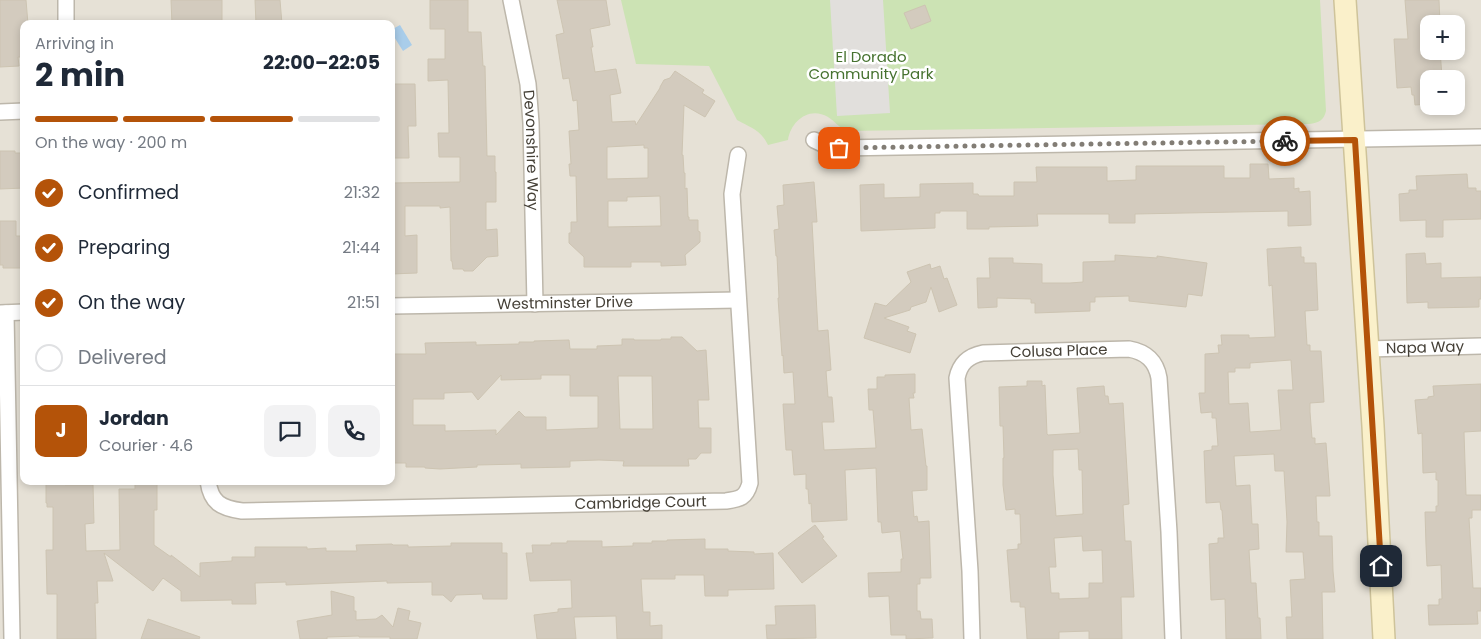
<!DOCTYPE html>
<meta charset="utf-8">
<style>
:root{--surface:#fff;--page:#f2f2f3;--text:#1f2937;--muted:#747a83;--line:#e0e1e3;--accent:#b45309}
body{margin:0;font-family:Poppins,sans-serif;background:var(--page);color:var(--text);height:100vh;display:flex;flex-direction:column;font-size:19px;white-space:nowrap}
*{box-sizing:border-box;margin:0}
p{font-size:16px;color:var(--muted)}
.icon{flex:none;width:28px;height:28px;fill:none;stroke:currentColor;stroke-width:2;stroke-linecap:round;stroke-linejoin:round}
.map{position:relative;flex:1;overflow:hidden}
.side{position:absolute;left:20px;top:20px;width:375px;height:465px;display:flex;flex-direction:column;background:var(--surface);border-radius:10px;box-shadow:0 2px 8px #0003}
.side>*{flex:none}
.fabs{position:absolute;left:1420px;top:15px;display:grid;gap:10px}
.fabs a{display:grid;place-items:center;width:45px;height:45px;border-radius:10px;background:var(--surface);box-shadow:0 2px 8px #0003;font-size:25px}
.pin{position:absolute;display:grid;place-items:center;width:42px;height:42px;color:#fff;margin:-21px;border-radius:10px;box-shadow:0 2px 8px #0006}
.courier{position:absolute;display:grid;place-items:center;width:50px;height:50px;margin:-25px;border:4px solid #b45309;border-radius:50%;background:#fff;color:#222;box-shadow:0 1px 6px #0007}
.headline em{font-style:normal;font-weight:700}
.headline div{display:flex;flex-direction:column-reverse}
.headline{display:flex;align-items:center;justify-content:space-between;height:85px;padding:0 15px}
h1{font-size:32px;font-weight:700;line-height:38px}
.bar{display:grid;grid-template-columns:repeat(4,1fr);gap:8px 5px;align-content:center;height:60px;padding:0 15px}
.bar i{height:6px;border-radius:4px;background:var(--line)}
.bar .active{background:var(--accent)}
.bar p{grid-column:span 4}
.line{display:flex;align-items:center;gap:12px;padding:0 15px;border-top:1px solid var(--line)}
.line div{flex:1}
.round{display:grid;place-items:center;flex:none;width:52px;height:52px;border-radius:10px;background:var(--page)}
ol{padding:0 15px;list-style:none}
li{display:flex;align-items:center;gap:15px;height:55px}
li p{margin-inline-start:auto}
li .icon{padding:5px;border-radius:50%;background:var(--accent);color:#fff;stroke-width:4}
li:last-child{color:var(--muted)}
li i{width:28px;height:28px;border:2px solid var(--line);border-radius:50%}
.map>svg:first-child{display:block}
.residential{fill:#e6e1d6;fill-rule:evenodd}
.green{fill:#cce3b4}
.parking{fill:#e1dfdc}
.water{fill:#a9cdea}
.building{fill:#d3cbbe;stroke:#cdc4b2;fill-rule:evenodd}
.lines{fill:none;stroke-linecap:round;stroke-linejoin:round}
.street-casing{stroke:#bdb7ab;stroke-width:18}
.secondary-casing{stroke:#cec39a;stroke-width:24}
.street{stroke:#fff;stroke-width:15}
.secondary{stroke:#faf0ca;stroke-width:21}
.done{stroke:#827d75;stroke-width:5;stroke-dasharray:0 9}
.route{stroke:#b45309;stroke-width:6}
.labels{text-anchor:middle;stroke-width:5;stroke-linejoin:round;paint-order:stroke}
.park-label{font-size:15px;fill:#46722f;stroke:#fff}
.street-label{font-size:15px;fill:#454037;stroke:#fff}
</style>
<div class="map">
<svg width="1481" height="639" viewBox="0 0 1481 639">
<rect width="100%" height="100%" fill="#f2efe8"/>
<path class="residential" d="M0 0H1481V639H0ZM24 24H391V481H24ZM1429 24H1456V51H1429ZM1429 79H1456V106H1429Z"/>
<path class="green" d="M621 0H1320L1326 111C1324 120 1319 123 1309 124L847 131C839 128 835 121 828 117 809 106 791 121 788 140L768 145C760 129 751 128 737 120L709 66 636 64Z"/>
<path class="parking" d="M830 0H883L890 113 837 116Z"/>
<path class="water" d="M400 25 412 45 403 51 391 32V30Z"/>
<g class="building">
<path d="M0 0H26L28 24H24V57H18L19 66 0 67Z"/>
<path d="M171 0H222V24H172Z"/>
<path d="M255 0H280L282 24H256Z"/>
<path d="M430 0H468V32H481L483 66H485L487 156H495V172H496V202H486V230L497 229 498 256 487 257 473 271H464L463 269H453L452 261H451L450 207 440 208V206H405V236L417 235V273L391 274V183L460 182V157H439L438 133H449L448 80 428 81V59H445V29H430Z"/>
<path d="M557 0H606L610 25 590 29 593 47H591L595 72 616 69 621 93 610 95 612 122 635 121 636 125 660 88V87L664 80 670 78 675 71 704 90 702 93 715 101 705 117 684 105 682 155H683L684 173H685V189L687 188 688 217H689V220H698V231L700 232V242L685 255 686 265 661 266V262H631V267H584V257L569 243V233H571V222H577L576 176H570L569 164H571L569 131 579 130 577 100 573 101 569 78 563 79 556 35 564 33ZM644 145V148H648V178L607 179V147ZM660 196 661 226 608 227V201H627V197Z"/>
<path d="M1405 0H1439L1440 24H1429V51H1440L1442 76 1441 79H1429V104L1415 105 1414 95H1412L1411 87 1397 88 1394 39H1408Z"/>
<path d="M925 5 931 21 911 29 904 13Z"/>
<path d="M391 84H415L416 126H408L409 158H391Z"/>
<path d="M0 151H15V153H24V188L0 189Z"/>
<path d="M1250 164H1268L1269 179 1294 178V189L1299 188V192L1310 191 1311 225 1288 226V211L1135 214V223H1109V214H1037L1038 226 989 227V229H967V211H940V213H935V228L861 231 860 185 884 184V198L920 197V184L973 183V194H978L979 196H1014V182H1037L1036 167H1107V181L1136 180V166H1224V178H1250Z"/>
<path d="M1467 174 1468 188H1476V191H1481V219L1443 220V237H1426V220L1400 221 1399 194 1409 193V190H1417L1416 176Z"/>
<path d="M814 182 817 222H812L818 331 828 330 831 370 826 371 828 397H832L834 422H822L824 450 876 448 873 410H869L868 389H877V377H885V375L915 374V393H913L914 398H909L911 430 922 429 926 466H927V490L912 491 914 517 917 516 918 522 929 521 931 578H920V584H917V611H920L921 619H932L933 638 906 639V635H891L889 596 869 597 868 573 901 572V559H903L900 531 882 533 881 522H878L876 468 845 470 847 520 812 522 811 503 809 504 808 489H806V474L794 475 792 450H786L783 404H795L793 372 784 373 783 355 782 356 778 298H779L777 256H776L774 230 779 229 777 206 784 205 783 185Z"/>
<path d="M0 221H16V236H24V268H3V265H0Z"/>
<path d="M1301 247V257H1304V263H1316L1318 310 1305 311 1307 345H1310V351H1321L1324 402 1310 403V412L1312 438H1315V444L1326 443 1330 496H1316L1317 522H1319V536H1332L1333 571 1335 592H1322L1323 639H1287L1286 617H1292L1290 580 1305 579 1303 552H1286L1287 522 1284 471H1275L1274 454 1234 456 1236 486 1250 485 1252 524H1258L1259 549 1249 550 1251 583H1256L1258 618H1260L1261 639H1226L1225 599 1211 600 1209 544 1218 543V538H1224L1222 510H1221L1220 502 1206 503 1204 451 1212 450V446H1218L1216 418H1212V412L1201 413 1199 393H1205V354L1219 353 1218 345H1222L1221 335H1249V338L1275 337 1272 285 1269 286 1267 249ZM1291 360 1293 390H1278L1281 430 1250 432 1248 403 1229 404 1228 372H1235V368H1250V363Z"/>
<path d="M1425 253 1426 264 1441 263V278L1481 277V299H1479V307L1428 308V302L1407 303 1406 254Z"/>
<path d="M1115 255 1157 258V256L1207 263 1202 296 1188 294 1186 307 1129 301V296L1095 297V302H1090V311L1035 313V303H1031V299L997 298V307L978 308 977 278H990L989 258H1013V263L1042 264V283H1070L1083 282V262L1115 261Z"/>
<path d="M930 264 931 269 940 266 944 279 947 278 957 305 939 312 931 287 926 302 911 307 910 310 884 318 909 327 907 331 916 334 910 353 864 338 875 303 886 306 911 282 907 272Z"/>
<path d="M671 337H682L697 351 706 350 709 400H698L699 428H711V453H701L696 459H688L689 466H623L624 461 599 460 570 461V467L521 468V464L477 465V467L440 469 425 468V467H406V463H391V431H393L391 354H426L425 343 476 342V345L519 344V342H534V341L569 340 570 349H597V346L622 345V339H634V340H661V339H671ZM501 375V380L541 379V375H570V396H598V428L546 430V417H525L519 411 496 435V430L445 431V425H413V399H444V393L472 392 478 400ZM618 376H652L653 429H620Z"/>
<path d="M1027 381H1042V386L1045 385 1047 434 1048 435 1080 433 1077 388 1104 386 1105 396H1108L1109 404 1123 403 1129 504 1123 505 1125 541H1131L1134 597H1121L1122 639H1089V631L1059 632V639H1027L1025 607H1020V602H1011L1007 550 1018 549V544H1021L1020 514H1015V509L1006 510 1003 485V458H1004L1003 426H1000L999 387 1027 386ZM1078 449 1079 470H1082L1083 514 1056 516 1053 475V450ZM1082 536 1083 551 1102 550 1103 583H1089V598L1059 599V593H1051L1049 567H1056L1054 538Z"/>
<path d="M1481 384V431L1464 432 1466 495H1481V510H1472V518H1469L1473 588H1481V611H1477L1478 624 1429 625 1428 605H1439V599H1442L1441 565 1427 566 1426 545 1425 512H1436V506H1438V480H1436V472L1423 473 1422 433 1418 434 1415 400 1428 399V397L1434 396 1433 386Z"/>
<path d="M46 483H65V485H93L94 523 85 524 86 551 120 550 119 489H135V484H157V510H154V545L171 557V555L200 577V563L232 561V557H255V547H307V549L326 548V551H357L356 545 392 544 393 545H408V547L451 546V543H502V553H507V599H483L482 594 456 595 451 602 443 595H432V582L387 583V581L286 585V582L255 583 256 604H232V600L181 601V591L163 578 153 591 104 553 113 581H97L98 603H95L96 639H57V594H47L46 550H53V507H47V503H46Z"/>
<path d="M815 525 824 537 822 538 837 556 802 583 778 553Z"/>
<path d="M705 539V549H728V551L754 552V554L773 553 774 589 728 590V596H705L704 575H675V579H641L643 612H650V626L662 625V639H617L616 616 574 617 576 639H537L534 615 558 612V609L572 608 571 580 530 581 526 553H533L532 545H551V543H567V541H602V547L633 546V543H652V541H667V540Z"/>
<path d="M331 591 354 597V611H356V620L376 619 382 615 393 627 398 608 410 611 408 620 421 623 417 639H390V637H359V636L327 637V639H300L297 621 332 615Z"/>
<path d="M815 605 816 638 767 639 766 625H776L775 606Z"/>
<path d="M148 619 200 637 199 639H141Z"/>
</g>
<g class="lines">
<defs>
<g id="street">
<path d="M66 0V24"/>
<path id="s1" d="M511 0 528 84 531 123 535 304"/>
<path d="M0 112 24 111"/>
<path d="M814 140 829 147 839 148 1481 137"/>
<path id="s2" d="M391 306 738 300"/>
<path d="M0 313 24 312"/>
<path d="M6 313 12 639"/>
<path id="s3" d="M1367 349 1481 346"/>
<path id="s4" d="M208 481C211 503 221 508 242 511L726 501C740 499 746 498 750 483L732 194 738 155"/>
<path id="s5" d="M972 639 970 571 957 378C960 363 968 356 983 353L1129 349C1146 352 1156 361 1159 378L1169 532 1173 639"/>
</g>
<path id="secondary" d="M1345 0 1373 426 1384 639"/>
</defs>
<use href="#street" class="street-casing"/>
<use href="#secondary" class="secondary-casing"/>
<use href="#street" class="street"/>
<use href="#secondary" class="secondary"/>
</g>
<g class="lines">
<path class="done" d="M839 148 1285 141"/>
<path class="route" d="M1285 141 1355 140 1381 566"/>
</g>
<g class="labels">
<g class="park-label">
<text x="871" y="62">El Dorado<tspan x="871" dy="17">Community Park</tspan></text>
</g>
<g class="street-label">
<text dy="5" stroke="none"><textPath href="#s1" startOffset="152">Devonshire Way</textPath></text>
<text dy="5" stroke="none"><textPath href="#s2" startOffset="174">Westminster Drive</textPath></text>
<text dy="5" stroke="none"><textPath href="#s3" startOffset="58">Napa Way</textPath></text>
<text dy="5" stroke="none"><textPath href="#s5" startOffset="376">Colusa Place</textPath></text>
<text dy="5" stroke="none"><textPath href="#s4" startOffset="449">Cambridge Court</textPath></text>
</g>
</g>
</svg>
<div class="fabs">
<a>+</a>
<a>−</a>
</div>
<div class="pin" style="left:839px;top:148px;background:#ea580c"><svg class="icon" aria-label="bag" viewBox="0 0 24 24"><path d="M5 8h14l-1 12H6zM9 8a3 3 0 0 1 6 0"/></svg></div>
<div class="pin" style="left:1381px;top:566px;background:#1f2937"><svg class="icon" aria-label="home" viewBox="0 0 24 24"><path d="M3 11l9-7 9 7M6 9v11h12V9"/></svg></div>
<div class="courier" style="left:1285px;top:141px"><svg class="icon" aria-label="bike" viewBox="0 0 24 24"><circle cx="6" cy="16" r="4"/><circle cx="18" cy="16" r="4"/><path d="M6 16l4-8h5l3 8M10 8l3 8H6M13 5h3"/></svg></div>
<section class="side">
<div class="headline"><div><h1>2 min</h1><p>Arriving in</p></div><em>22:00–22:05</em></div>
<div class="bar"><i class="active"></i><i class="active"></i><i class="active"></i><i></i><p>On the way · 200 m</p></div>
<ol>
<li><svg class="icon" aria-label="check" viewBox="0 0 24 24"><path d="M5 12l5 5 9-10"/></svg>Confirmed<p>21:32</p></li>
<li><svg class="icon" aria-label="check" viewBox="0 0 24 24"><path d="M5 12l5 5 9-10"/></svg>Preparing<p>21:44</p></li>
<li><svg class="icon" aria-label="check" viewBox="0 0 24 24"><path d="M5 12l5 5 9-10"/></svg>On the way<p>21:51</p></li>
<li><i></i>Delivered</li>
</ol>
<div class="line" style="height:90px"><b class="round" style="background:var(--accent);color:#fff">J</b><div><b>Jordan</b><p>Courier · 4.6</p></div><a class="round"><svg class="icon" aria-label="chat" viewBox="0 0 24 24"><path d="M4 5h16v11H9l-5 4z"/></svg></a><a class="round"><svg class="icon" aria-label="phone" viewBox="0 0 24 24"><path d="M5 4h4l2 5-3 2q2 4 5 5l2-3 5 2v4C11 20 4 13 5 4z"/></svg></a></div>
</section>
</div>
